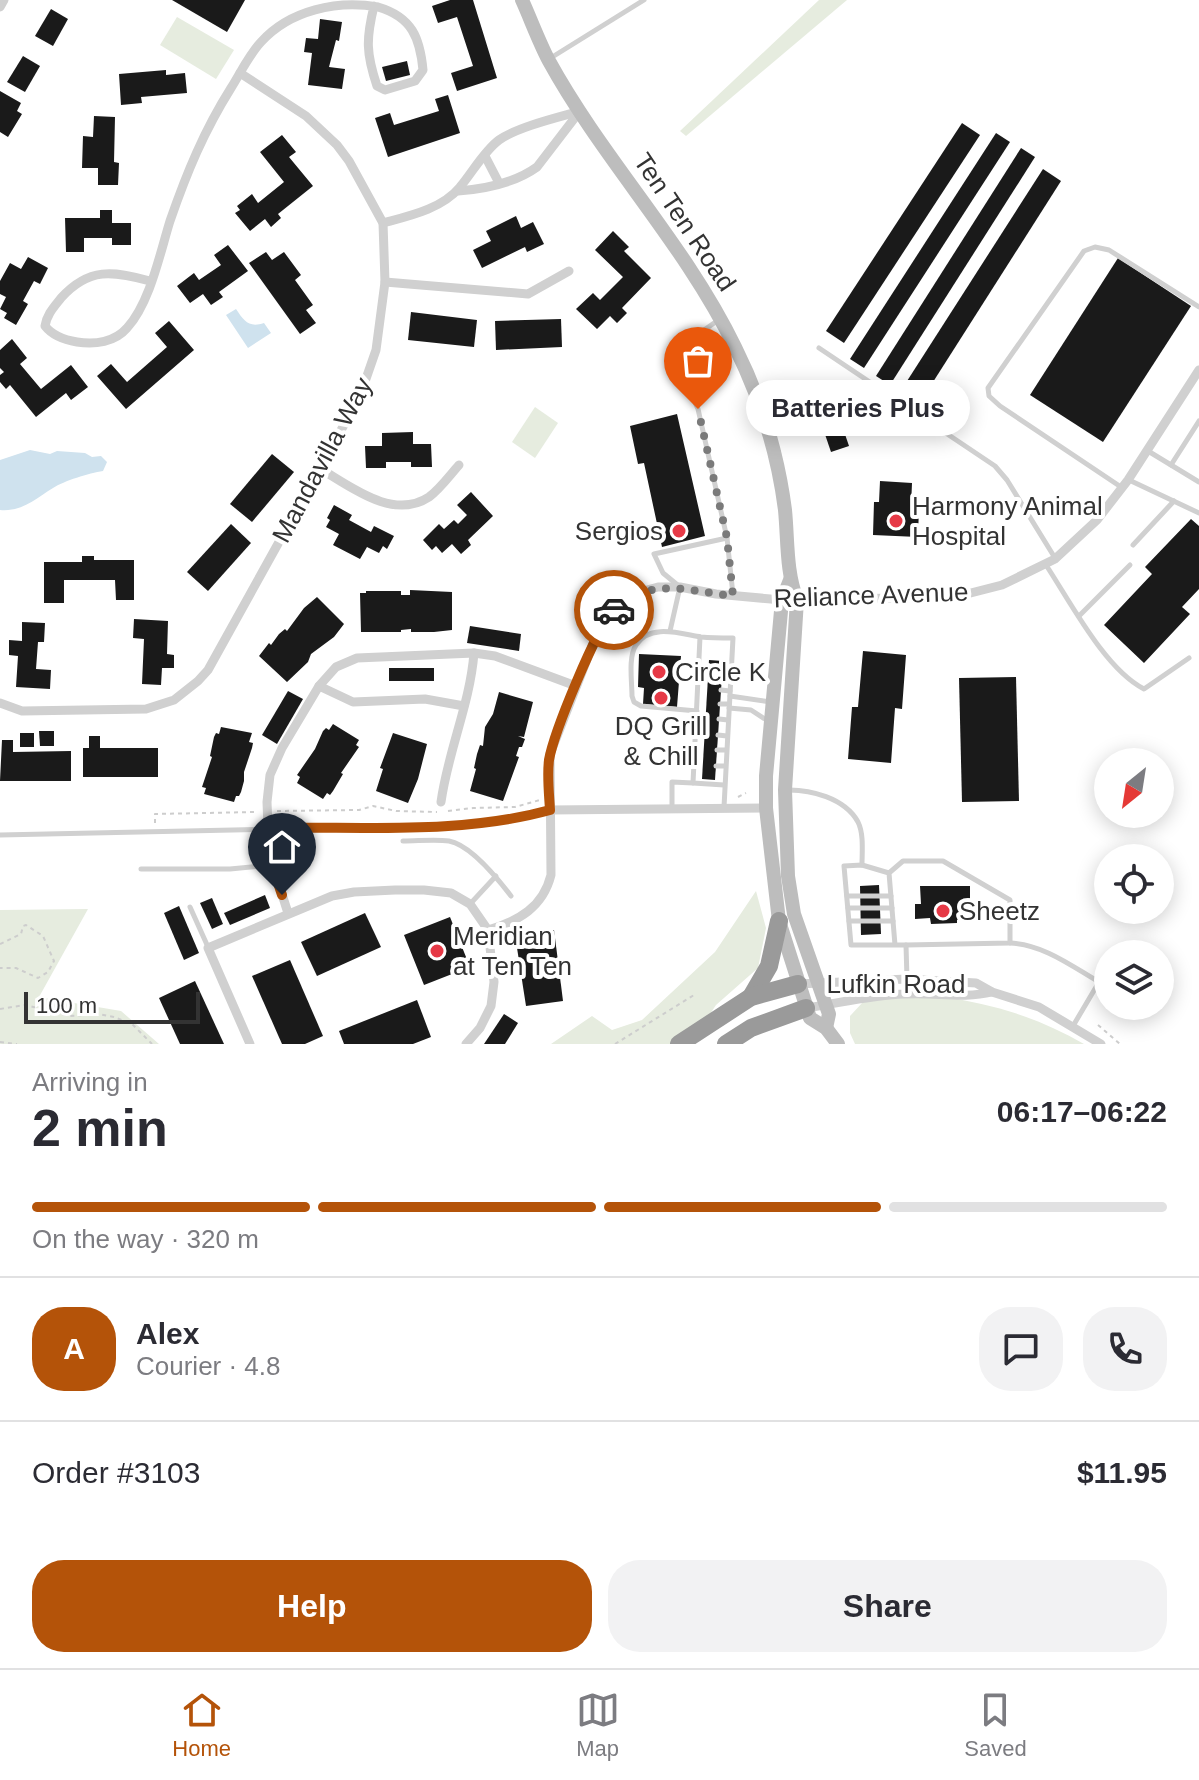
<!DOCTYPE html>
<meta charset="utf-8">
<style>
:root{--surface:#fff;--page:#f2f2f3;--text:#2b2b33;--muted:#7c7c81;--line:#e1e1e2;--accent:#b45309}
body{margin:0;font-family:Arial,sans-serif;background:var(--page);color:var(--text);height:100vh;display:flex;flex-direction:column;font-size:30px;white-space:nowrap}
*{box-sizing:border-box;margin:0}
p{font-size:26px;color:var(--muted)}
.icon{flex:none;width:44px;height:44px;fill:none;stroke:currentColor;stroke-width:2;stroke-linecap:round;stroke-linejoin:round}
.map{position:relative;height:1044px;overflow:hidden}
.drawer{display:flex;flex-direction:column;background:var(--surface);flex:1}
.drawer>*{flex:none}
.needle{width:52px;rotate:210deg}
.fabs{position:absolute;left:1094px;top:748px;display:grid;gap:16px}
.fabs a{display:grid;place-items:center;width:80px;height:80px;border-radius:50%;background:var(--surface);box-shadow:0 4px 20px #0003;font-size:40px}
.scale{position:absolute;left:24px;bottom:20px;width:176px;box-sizing:border-box;padding-left:8px;border:4px solid #333;border-top:0;font-size:22px;line-height:28px;white-space:nowrap;color:#333;-webkit-text-stroke:6px #fff;paint-order:stroke}
.pin{position:absolute;display:grid;place-items:center;width:68px;height:68px;color:#fff;margin:-82px -34px;border-radius:50% 50% 50% 0;rotate:-45deg;box-shadow:0 0 8px #0007}
.pin .icon{rotate:45deg}
.courier{position:absolute;display:grid;place-items:center;width:80px;height:80px;margin:-40px;border:6px solid #b45309;border-radius:50%;background:#fff;color:#222;box-shadow:0 2px 10px #0007}
.bubble{position:absolute;height:56px;border-radius:28px;background:var(--surface);box-shadow:0 4px 20px #0003;font-size:26px;font-weight:600;line-height:56px;text-align:center}
.overview em{font-style:normal;font-weight:600}
.overview div{display:flex;flex-direction:column-reverse}
.overview{display:flex;align-items:center;justify-content:space-between;height:136px;padding:0 32px}
h1{font-size:52px;font-weight:600;line-height:60px}
.bar{display:grid;grid-template-columns:repeat(4,1fr);gap:12px 8px;align-content:center;height:96px;padding:0 32px}
.bar i{height:10px;border-radius:6px;background:var(--line)}
.bar .active{background:var(--accent)}
.bar p{grid-column:span 4}
.line{display:flex;align-items:center;gap:20px;padding:0 32px;border-top:2px solid var(--line)}
.line div{flex:1}
.round{display:grid;place-items:center;flex:none;width:84px;height:84px;border-radius:32px;background:var(--page)}
.cta{display:flex;gap:16px;margin-top:auto;padding:16px 32px}
.cta a{flex:1;height:92px;border-radius:32px;background:var(--accent);color:#fff;font-size:32px;font-weight:600;line-height:92px;text-align:center}
.cta a+a{background:var(--page);color:var(--text)}
.tabs{display:flex;justify-content:space-around;align-items:center;height:112px;border-top:2px solid var(--line);background:var(--surface);font-size:22px;color:var(--muted)}
.tabs a{display:grid;justify-items:center;gap:4px}
.tabs .active{color:var(--accent)}
.map>svg:first-child{display:block}
.green{fill:#e6ecdf}
.water{fill:#cfe2ee}
.building{fill:#1a1a1a}
.lines{fill:none;stroke-linecap:round;stroke-linejoin:round}
.path{stroke:#cdcdcd;stroke-width:2;stroke-dasharray:4 4;stroke-linecap:butt}
.lane{stroke:#d0d0d0;stroke-width:5}
.street{stroke:#d0d0d0;stroke-width:9}
.secondary{stroke:#bdbdbd;stroke-width:14}
.highway{stroke:#9a9a9a;stroke-width:18}
.done{stroke:#7a7a7a;stroke-width:8;stroke-dasharray:0 14.4}
.route{stroke:#b45309;stroke-width:10}
.poi-dot{fill:#e63946;stroke:#fff;stroke-width:3}
.labels{text-anchor:middle;stroke-width:8;stroke-linejoin:round;paint-order:stroke}
.street-label{font-size:26px;fill:#333;stroke:#fff}
.poi-label{font-size:26px;fill:#333;stroke:#fff;text-anchor:start}
</style>
<div class="map">
<svg width="1199" height="1044" viewBox="0 0 1199 1044">
<rect width="100%" height="100%" fill="#fff"/>
<g class="green">
<path d="M819 0H847L686 136 680 131Z"/>
<path d="M177 17 234 50 216 79 160 45Z"/>
<path d="M535 407 558 423 535 458 512 442Z"/>
<path d="M756 891 766 928 758 968 716 1005 690 1044H551L592 1016 612 1030 642 1020 715 952Z"/>
<path d="M88 909 39 997 121 1011 159 1044H0V910Z"/>
<path d="M943 997C994 1004 1039 1018 1084 1044H855L850 1033V1016L863 1002 874 999Z"/>
</g>
<g class="water">
<path d="M236 309C244 321 249 328 264 323L271 333 248 348 226 315Z"/>
<path d="M30 450 50 454 57 451 85 453 92 457 101 456 107 462 103 471C89 473 64 481 53 488 35 499 22 512 0 510V460Z"/>
</g>
<g class="building">
<path d="M172 0H245L227 32Z"/>
<path d="M450 0H473L497 78 457 91 451 73 473 66 457 17 438 23 432 6Z"/>
<path d="M51 9 68 19 53 46 35 36Z"/>
<path d="M320 19 342 22 339 41 336 40 329 67 345 69 342 89 308 85 312 53 304 52 306 38 318 39Z"/>
<path d="M23 56 40 66 25 92 7 82Z"/>
<path d="M407 61 410 75 386 81 382 67Z"/>
<path d="M166 70V75L185 73 187 93 141 97 142 103 121 105 119 74Z"/>
<path d="M0 91 21 103 17 111 22 114 8 137 0 132Z"/>
<path d="M448 95 460 133 388 157 375 118 390 113 394 125 439 111 435 99Z"/>
<path d="M94 116 115 117 114 162 119 163 118 185H98V168H82L83 136 93 137Z"/>
<path d="M962 123 980 135 844 343 826 331Z"/>
<path d="M996 133 1010 142 864 368 850 359Z"/>
<path d="M282 135 296 152 289 157 313 186 278 214 281 218 271 227 265 219 250 231 235 213 240 210 237 206 252 194 258 203 284 182 260 152Z"/>
<path d="M1021 148 1035 157 890 385 876 376Z"/>
<path d="M1043 169 1061 181 919 404 900 392Z"/>
<path d="M100 210H112V223H131V245H112V238H84V252H66L65 218H100Z"/>
<path d="M516 216 521 228 533 222 544 244 527 252 525 247 482 268 473 250 491 241 486 231Z"/>
<path d="M613 231 629 247 624 251 651 278 622 308 627 313 617 323 610 316 597 329 576 309 593 293 600 300 623 277 595 250Z"/>
<path d="M228 245 248 271 219 292 223 297 211 305 203 294 190 303 177 286 194 273 199 280 221 265 214 255Z"/>
<path d="M266 252 272 260 284 252 301 275 295 280 313 305 306 310 316 323 300 334 249 263Z"/>
<path d="M28 257 48 268 40 284 34 281 23 301 28 304 16 325 4 318 7 313 0 309 6 297 0 294V281L10 263 21 269Z"/>
<path d="M1118 258 1191 306 1103 442 1030 395Z"/>
<path d="M411 312 477 320 474 347 408 340Z"/>
<path d="M561 319 562 347 496 350 495 321Z"/>
<path d="M169 321 194 350 126 409 97 376 111 364 127 382 167 347 155 333Z"/>
<path d="M12 339 27 358 20 364 41 389 71 365 88 387 71 400 66 393 36 417 10 385 6 389 0 382V375L4 372 0 368V350Z"/>
<path d="M832 396 849 446 831 452 814 402Z"/>
<path d="M677 414 705 536 662 547 644 463 638 464 630 426Z"/>
<path d="M413 432V444H431L432 467H411V462H386V468H366L365 446H382V433Z"/>
<path d="M272 454 294 472 252 522 230 504Z"/>
<path d="M880 481 912 483 911 507H919L918 537 873 535 874 502H879Z"/>
<path d="M471 492 493 516 468 540 471 545 461 554 452 544 442 553 436 546 432 550 423 540 439 524 444 529 454 520 458 524 467 515 457 505Z"/>
<path d="M334 505 352 515 349 520 371 532 374 526 394 536 387 549 383 546 379 553 367 547 360 559 333 545 339 534 326 527 330 520 327 518Z"/>
<path d="M1191 519 1199 526V589L1182 607 1190 614 1144 663 1104 625 1152 574 1145 567Z"/>
<path d="M231 524 251 543 208 591 187 572Z"/>
<path d="M82 556H94V560H134V600H116L115 580H64V603H44V562H82Z"/>
<path d="M410 590 452 592V630L434 632H411V629L401 630V632H361L360 593H366V591H401V595H410Z"/>
<path d="M317 597 344 624 334 637 311 654 308 662 287 682 259 656 269 643 271 645 279 634 285 629 287 631 304 608Z"/>
<path d="M134 619 168 621 167 654 174 655V668H162L161 685 142 684 144 639 133 638Z"/>
<path d="M22 622 45 623 44 642H38L36 669 51 670 50 689 16 687 18 656 9 655V640L22 641Z"/>
<path d="M470 626 521 634 519 651 467 643Z"/>
<path d="M863 651 906 655 902 709 895 708 891 763 848 759 852 707H858Z"/>
<path d="M639 654 681 656 677 707 643 704 644 688 638 687Z"/>
<path d="M709 660 723 661 715 780 702 779Z"/>
<rect x="389" y="668" width="45" height="13"/>
<path d="M1016 677 1019 801 962 802 959 678Z"/>
<path d="M288 691 303 699 277 744 262 735Z"/>
<path d="M499 692 533 702 524 737 518 736 525 739 522 747H519L516 756 519 757 503 801 470 791 476 769 474 768 477 754 480 745 483 746 485 727 493 714Z"/>
<path d="M333 724 359 740 356 745 359 747 341 773 343 774 333 791 330 795 327 793 323 799 297 783 300 777 297 775 315 749 323 731 326 728 329 730Z"/>
<path d="M221 727 252 733 249 742 253 743 252 748 244 772V781L241 792 239 796H236L234 802 204 794 206 788 202 787 212 757 210 756 214 737 216 733 219 734Z"/>
<path d="M39 731H54V746H40Z"/>
<rect x="20" y="733" width="14" height="14"/>
<path d="M393 733 427 744 418 779 408 803 376 791 383 769 380 768Z"/>
<path d="M89 736H100V748H158V777H83V748H89Z"/>
<path d="M2 740H13V752L71 751V781H0Z"/>
<path d="M879 885 881 934 861 935 860 886Z"/>
<path d="M920 886H970V920H957V923L931 924 930 918 915 919V904H921Z"/>
<path d="M265 895 270 908 230 925 224 913Z"/>
<path d="M212 898 223 924 212 929 200 903Z"/>
<path d="M179 906 199 953 184 960 164 913Z"/>
<path d="M365 913 381 947 317 976 301 942Z"/>
<path d="M450 917 470 967 424 985 404 935Z"/>
<path d="M554 930 563 1001 526 1006 515 935Z"/>
<path d="M290 960 323 1036 305 1044H282L252 976Z"/>
<path d="M195 981 224 1044H180L159 998Z"/>
<path d="M417 1000 431 1037 413 1044H344L339 1031Z"/>
<path d="M504 1014 518 1023 505 1044H484Z"/>
</g>
<g class="lines">
<g class="path">
<path d="M738 797 746 793"/>
<path d="M277 811 359 810 373 806 396 811 437 812"/>
<path d="M448 811 473 808 515 807 540 800"/>
<path d="M155 823V814L255 812"/>
<path d="M0 944 21 934 23 926 26 925 43 936 54 961 48 972 38 978 16 968H0"/>
<path d="M0 1009 25 1005 70 1016 98 1014 114 1017 132 1024 152 1044"/>
<path d="M1098 1025 1120 1044"/>
<path d="M0 1042 17 1044"/>
<path d="M615 1044 694 995"/>
</g>
<g class="lane">
<path d="M549 59 644 0"/>
<path d="M717 321 684 344 676 360 698 409 727 538 733 595"/>
<path d="M819 348 995 466 1007 480 1055 558"/>
<path d="M1148 451 1199 482"/>
<path d="M1171 465 1199 421"/>
<path d="M1129 480 1199 513"/>
<path d="M1121 487 1000 406 989 396 988 388 1084 251 1095 247 1109 250 1199 307"/>
<path d="M1133 545 1174 501"/>
<path d="M1046 565C1071 603 1105 669 1144 689L1189 658"/>
<path d="M1080 615 1130 565"/>
<path d="M670 631 680 587 663 573 654 554 727 538"/>
<path d="M700 637 693 783 724 785"/>
<path d="M722 675H731"/>
<path d="M721 690 730 691"/>
<path d="M730 696 771 702"/>
<path d="M720 704H729"/>
<path d="M729 708 751 710 768 721"/>
<path d="M697 711 641 706 634 702 632 696C632 682 628 657 636 645 650 623 681 634 701 637 712 638 723 638 733 638L724 807"/>
<path d="M719 719 728 720"/>
<path d="M663 730 705 734"/>
<path d="M718 735 727 736"/>
<path d="M717 750H726"/>
<path d="M716 766H725"/>
<path d="M785 790C810 789 845 798 858 822 864 834 862 852 862 865"/>
<path d="M672 807V782L693 783"/>
<path d="M0 835 424 826 510 821 549 810"/>
<path d="M403 841C418 841 435 839 449 841 471 845 498 879 511 896"/>
<path d="M141 869H230L272 865"/>
<path d="M889 873 903 861H943L1010 900V943L906 945H851L844 866 862 865 889 873 895 945"/>
<path d="M847 896H891"/>
<path d="M471 903 496 876"/>
<path d="M190 907 208 947"/>
<path d="M848 908H892"/>
<path d="M849 921H893"/>
<path d="M1010 943C1044 945 1070 965 1099 982L1073 1026"/>
<path d="M906 945 907 979"/>
</g>
<g class="street">
<path d="M0 7 4 0"/>
<path d="M485 156 499 183"/>
<path d="M458 191C484 189 515 183 537 167L580 111"/>
<path d="M383 223C409 216 442 209 460 187 472 173 484 151 499 140 517 127 559 117 580 111"/>
<path d="M150 281C113 271 89 267 61 298 54 307 47 314 45 326 52 335 65 340 77 342 95 345 115 342 127 328 150 303 160 253 170 221 187 172 204 131 231 88 241 72 249 55 261 42 290 10 337 0 378 7 412 17 420 38 423 70L415 81 385 90 377 86C366 53 366 39 374 6"/>
<path d="M385 282 528 294 569 271"/>
<path d="M319 468C350 486 393 521 429 497 440 489 450 475 459 465"/>
<path d="M319 686 353 702 425 699 464 706"/>
<path d="M0 703 22 711 146 709 174 700 198 681 208 670 360 396 376 350 385 282 383 223 349 161 337 145 306 116 240 73"/>
<path d="M441 802C448 751 470 704 474 653"/>
<path d="M550 810 766 808"/>
<path d="M288 913 269 854 267 802 270 775 282 748 319 686 336 667 357 658 474 653 495 656 576 686"/>
<path d="M488 930C519 921 543 907 551 875L550 754 593 644 609 615 618 606 640 592 658 587H680L716 594 782 600 955 597 1002 585 1055 559 1097 520 1128 480 1199 370"/>
<path d="M798 984 907 979 976 983 992 992 1039 1007 1101 1044"/>
<path d="M806 1008C840 1003 871 995 905 994 935 992 963 999 992 992"/>
<path d="M250 1044 208 948 332 896 354 892 395 890H424L451 893 470 904 488 930 494 982 491 1006 480 1028 466 1044"/>
</g>
<g class="secondary">
<path d="M522 0C531 20 539 42 549 61 604 161 685 244 735 347 760 397 778 455 785 510 788 541 786 571 797 600L785 790 788 876 794 914 829 1014 826 1028"/>
<path d="M790 580 782 600 766 776V808L779 921 810 1018 826 1028 838 1044"/>
</g>
<g class="highway">
<path d="M751 997 769 966 779 921"/>
<path d="M679 1044 751 997 798 984"/>
<path d="M726 1044 751 1028 806 1008"/>
</g>
</g>
<g class="lines">
<path class="done" d="M614 610C650 576 689 591 733 596L727 538 698 409"/>
<path class="route" d="M282 895 272 865 267 828C360 826 460 835 550 810 549 793 547 776 549 760 554 732 596 629 614 610"/>
</g>
<g class="poi-dot">
<circle cx="896" cy="521" r="8"/>
<circle cx="679" cy="531" r="8"/>
<circle cx="659" cy="672" r="8"/>
<circle cx="661" cy="698" r="8"/>
<circle cx="943" cy="911" r="8"/>
<circle cx="437" cy="951" r="8"/>
</g>
<g class="labels">
<g class="street-label">
<text transform="translate(685 222) rotate(56)" y="9">Ten Ten Road</text>
<text transform="translate(322 460) rotate(-62)" y="9">Mandavilla Way</text>
<text transform="translate(871 595) rotate(-2)" y="9">Reliance Avenue</text>
<text x="896" y="993">Lufkin Road</text>
</g>
<g class="poi-label">
<text x="912" y="515">Harmony Animal<tspan x="912" dy="30">Hospital</tspan></text>
<text x="663" y="540" text-anchor="end">Sergios</text>
<text x="675" y="681">Circle K</text>
<text x="661" y="735" text-anchor="middle">DQ Grill<tspan x="661" dy="30">&amp; Chill</tspan></text>
<text x="959" y="920">Sheetz</text>
<text x="453" y="945">Meridian<tspan x="453" dy="30">at Ten Ten</tspan></text>
</g>
</g>
</svg>
<div class="fabs">
<a><svg class="needle" viewBox="-14 -14 28 28"><path d="M0-13l5 13h-10z" fill="#e53935"/><path d="M0 13l5-13h-10z" fill="#7c7c81"/></svg></a>
<a><svg class="icon" aria-label="locate" viewBox="0 0 24 24"><circle cx="12" cy="12" r="6"/><path d="M12 2v4M12 18v4M2 12h4M18 12h4"/></svg></a>
<a><svg class="icon" aria-label="layers" viewBox="0 0 24 24"><path d="M12 4l9 5-9 5-9-5zM3 14l9 5 9-5"/></svg></a>
</div>
<div class="scale">100 m</div>
<div class="pin" style="left:698px;top:409px;background:#ea580c"><svg class="icon" aria-label="bag" viewBox="0 0 24 24"><path d="M5 8h14l-1 12H6zM9 8a3 3 0 0 1 6 0"/></svg></div>
<div class="pin" style="left:282px;top:895px;background:#1f2937"><svg class="icon" aria-label="home" viewBox="0 0 24 24"><path d="M3 11l9-7 9 7M6 9v11h12V9"/></svg></div>
<div class="courier" style="left:614px;top:610px"><svg class="icon" aria-label="car" viewBox="0 0 24 24"><path d="M5 17H2v-5l4-1 3-4h7l3 4 3 1v5h-3M9 17h6M6 11h13"/><circle cx="7" cy="17" r="2"/><circle cx="17" cy="17" r="2"/></svg></div>
<div class="bubble" style="left:746px;top:380px;width:224px">Batteries Plus</div>
</div>
<section class="drawer">
<div class="overview"><div><h1>2 min</h1><p>Arriving in</p></div><em>06:17–06:22</em></div>
<div class="bar"><i class="active"></i><i class="active"></i><i class="active"></i><i></i><p>On the way · 320 m</p></div>
<div class="line" style="height:144px"><b class="round" style="background:var(--accent);color:#fff">A</b><div><b>Alex</b><p>Courier · 4.8</p></div><a class="round"><svg class="icon" aria-label="chat" viewBox="0 0 24 24"><path d="M4 5h16v11H9l-5 4z"/></svg></a><a class="round"><svg class="icon" aria-label="phone" viewBox="0 0 24 24"><path d="M5 4h4l2 5-3 2q2 4 5 5l2-3 5 2v4C11 20 4 13 5 4z"/></svg></a></div>
<div class="line" style="height:104px"><div>Order #3103</div><b>$11.95</b></div>
<div class="cta"><a>Help</a><a>Share</a></div>
</section>
<nav class="tabs">
<a class="active"><svg class="icon" aria-label="home" viewBox="0 0 24 24"><path d="M3 11l9-7 9 7M6 9v11h12V9"/></svg>Home</a>
<a><svg class="icon" aria-label="map" viewBox="0 0 24 24"><path d="M3 6l6-2 6 2 6-2v14l-6 2-6-2-6 2zM9 4v14M15 6v14"/></svg>Map</a>
<a><svg class="icon" aria-label="saved" viewBox="0 0 24 24"><path d="M7 4h10v16l-5-4-5 4z"/></svg>Saved</a>
</nav>
